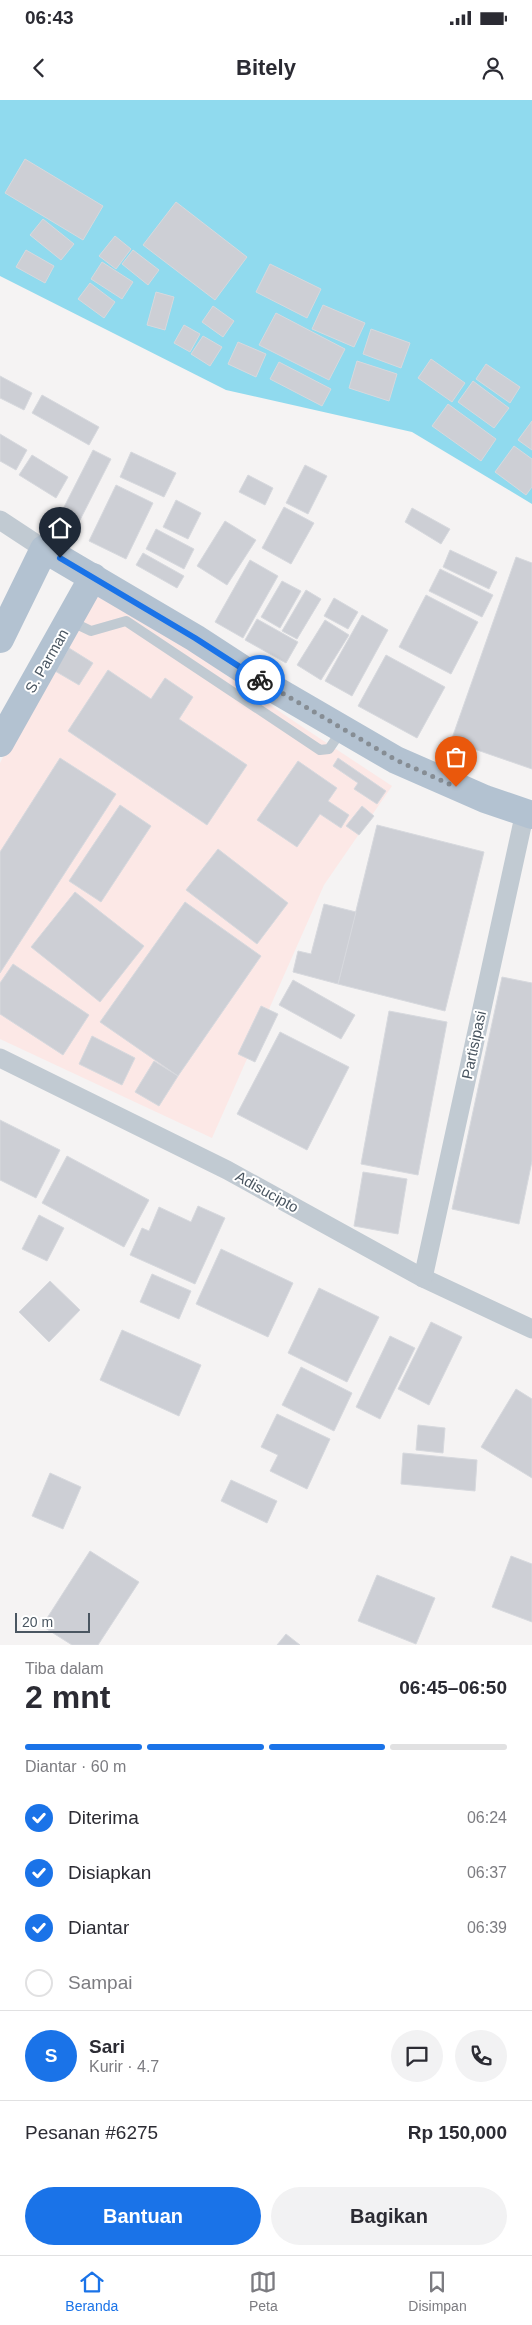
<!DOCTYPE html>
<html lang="id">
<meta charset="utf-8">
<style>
:root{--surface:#fff;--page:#f2f2f3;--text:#2b2b33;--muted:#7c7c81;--line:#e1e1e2;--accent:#1a73e8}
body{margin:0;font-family:Arial,sans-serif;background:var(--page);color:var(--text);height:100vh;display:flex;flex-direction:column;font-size:19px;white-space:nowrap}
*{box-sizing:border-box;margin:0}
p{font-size:16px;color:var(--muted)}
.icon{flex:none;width:28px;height:28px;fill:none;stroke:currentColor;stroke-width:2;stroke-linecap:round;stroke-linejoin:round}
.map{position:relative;height:1545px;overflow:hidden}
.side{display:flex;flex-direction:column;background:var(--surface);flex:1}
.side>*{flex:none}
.scale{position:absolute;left:15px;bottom:12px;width:75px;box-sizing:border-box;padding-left:5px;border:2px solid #4a5661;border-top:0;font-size:14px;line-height:18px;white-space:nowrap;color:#4a5661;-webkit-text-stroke:4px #fff;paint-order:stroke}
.pin{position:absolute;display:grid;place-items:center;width:42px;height:42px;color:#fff;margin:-51px -21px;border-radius:50% 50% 50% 0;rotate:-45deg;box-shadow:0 0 5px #0007}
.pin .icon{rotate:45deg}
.courier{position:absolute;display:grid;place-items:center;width:50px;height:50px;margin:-25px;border:4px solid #1a73e8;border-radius:50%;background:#fff;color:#222;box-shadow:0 1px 6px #0007}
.overview em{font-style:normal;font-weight:600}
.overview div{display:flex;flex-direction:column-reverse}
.overview{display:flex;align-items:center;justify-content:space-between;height:85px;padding:0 25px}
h1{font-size:32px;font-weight:600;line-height:38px}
.bar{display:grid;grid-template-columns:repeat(4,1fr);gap:8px 5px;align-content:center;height:60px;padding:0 25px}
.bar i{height:6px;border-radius:4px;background:var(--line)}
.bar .selected{background:var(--accent)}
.bar p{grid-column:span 4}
.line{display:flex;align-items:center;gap:12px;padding:0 25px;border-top:1px solid var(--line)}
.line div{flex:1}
.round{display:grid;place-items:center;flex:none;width:52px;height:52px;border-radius:26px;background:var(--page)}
ol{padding:0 25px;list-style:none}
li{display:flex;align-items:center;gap:15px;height:55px}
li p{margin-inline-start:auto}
li .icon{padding:5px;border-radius:50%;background:var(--accent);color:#fff;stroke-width:4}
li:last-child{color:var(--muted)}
li i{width:28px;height:28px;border:2px solid var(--line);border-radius:50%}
.primary-button{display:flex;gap:10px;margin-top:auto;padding:10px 25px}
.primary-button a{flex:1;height:58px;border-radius:30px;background:var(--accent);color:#fff;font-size:20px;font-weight:600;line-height:58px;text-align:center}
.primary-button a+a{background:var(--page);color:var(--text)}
.status{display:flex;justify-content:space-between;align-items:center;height:35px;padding:0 25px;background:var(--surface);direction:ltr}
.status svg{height:14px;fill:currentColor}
header{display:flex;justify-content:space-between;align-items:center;height:65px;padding:0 25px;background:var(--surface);font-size:22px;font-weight:600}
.tab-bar{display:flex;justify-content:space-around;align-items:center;height:70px;border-top:1px solid var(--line);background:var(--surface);font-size:14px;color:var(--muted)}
.tab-bar a{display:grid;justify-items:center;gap:2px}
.tab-bar .selected{color:var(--accent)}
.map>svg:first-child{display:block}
.medical{fill:#fce8e6}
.water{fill:#90daee}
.building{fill:#cdcfd5;stroke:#d7d9de}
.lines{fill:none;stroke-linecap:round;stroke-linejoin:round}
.lane{stroke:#c1cad2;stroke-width:10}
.street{stroke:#c1cad2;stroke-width:19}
.primary{stroke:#b3c2d1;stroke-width:28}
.done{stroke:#868d94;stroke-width:5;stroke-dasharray:0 9}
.route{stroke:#1a73e8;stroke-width:6}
.labels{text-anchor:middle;stroke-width:4;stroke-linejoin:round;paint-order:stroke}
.street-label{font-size:15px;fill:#4a5661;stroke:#fff}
</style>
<div class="status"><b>06:43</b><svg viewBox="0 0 49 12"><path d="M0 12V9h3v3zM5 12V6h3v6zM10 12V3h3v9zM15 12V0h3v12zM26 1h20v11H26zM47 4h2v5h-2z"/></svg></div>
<header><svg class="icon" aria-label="back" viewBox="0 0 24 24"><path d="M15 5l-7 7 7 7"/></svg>Bitely<svg class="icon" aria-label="person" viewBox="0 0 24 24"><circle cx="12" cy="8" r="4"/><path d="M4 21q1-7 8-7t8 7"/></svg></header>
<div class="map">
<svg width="532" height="1545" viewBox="0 0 532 1545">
<rect width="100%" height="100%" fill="#f5f3f3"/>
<path class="medical" d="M91 483 298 624 392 686 324 785 212 1038 0 939V663Z"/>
<path class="water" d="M0 0H532V404L412 332 226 290 0 176Z"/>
<g class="building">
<path d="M25 59 103 106 83 140 5 93Z"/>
<path d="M176 102 247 157 215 200 143 145Z"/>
<path d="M43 119 74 144 61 160 30 135Z"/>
<path d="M115 136 131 149 116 169 99 156Z"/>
<path d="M26 150 54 166 45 183 16 167Z"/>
<path d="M133 150 159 170 148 185 122 164Z"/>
<path d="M102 162 133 182 122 199 91 179Z"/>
<path d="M270 164 321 189 307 218 256 192Z"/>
<path d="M90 183 115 202 104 218 78 199Z"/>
<path d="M156 192 174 197 165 230 147 225Z"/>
<path d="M323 205 365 223 354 247 312 229Z"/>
<path d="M213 206 234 221 223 237 202 222Z"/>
<path d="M276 213 345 249 329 280 259 245Z"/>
<path d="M184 225 200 234 190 252 174 243Z"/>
<path d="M371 229 410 243 401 268 363 254Z"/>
<path d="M203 236 222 247 210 266 191 254Z"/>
<path d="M238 242 266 254 256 277 228 264Z"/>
<path d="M431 259 465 283 452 302 418 278Z"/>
<path d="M357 261 397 274 389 301 349 288Z"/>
<path d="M279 262 331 289 322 306 270 279Z"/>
<path d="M486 264 520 287 510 303 476 279Z"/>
<path d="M0 276 32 293 24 310 0 298Z"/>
<path d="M473 281 509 308 494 328 458 302Z"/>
<path d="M42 295 99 327 89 345 32 313Z"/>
<path d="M448 304 496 339 481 361 432 326Z"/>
<path d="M532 321V350L518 340Z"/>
<path d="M0 334 27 350 16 370 0 361Z"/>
<path d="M514 346 532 359V387L526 395 495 372Z"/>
<path d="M93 350 111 359 80 420 62 411Z"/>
<path d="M131 352 176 373 164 397 120 377Z"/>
<path d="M32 355 68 377 56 398 19 375Z"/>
<path d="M305 365 327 376 308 414 286 403Z"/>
<path d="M248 375 273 388 265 405 239 392Z"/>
<path d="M116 385 153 403 126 459 89 441Z"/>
<path d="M176 400 201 413 188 439 163 427Z"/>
<path d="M284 407 314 423 291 464 262 448Z"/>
<path d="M412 408 450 429 441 444 405 422Z"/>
<path d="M225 421 256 440 227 485 197 466Z"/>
<path d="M156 429 194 449 184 469 146 449Z"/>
<path d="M450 450 497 472 489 489 443 467Z"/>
<path d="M143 453 184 476 177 488 136 465Z"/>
<path d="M516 457 532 463V669L451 641Z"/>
<path d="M250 460 278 476 243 538 215 522Z"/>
<path d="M440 469 493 495 482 517 429 491Z"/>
<path d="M282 481 301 491 280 528 261 517Z"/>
<path d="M306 490 321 499 297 539 282 531Z"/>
<path d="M426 495 478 522 451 574 399 547Z"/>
<path d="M334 498 358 512 348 529 324 516Z"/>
<path d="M362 515 388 530 352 596 325 581Z"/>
<path d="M257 519 298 542 286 563 245 540Z"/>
<path d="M325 520 349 535 321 580 297 565Z"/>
<path d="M69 548 93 563 79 585 55 571Z"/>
<path d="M386 555 445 587 417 638 358 606Z"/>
<path d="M108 570 151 599 165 578 193 597 179 619 247 665 207 725 68 631Z"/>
<path d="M60 658 116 694 0 873V752Z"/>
<path d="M338 658 386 691 377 704 354 689 358 683 333 666Z"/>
<path d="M298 661 337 688 328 701 349 715 341 728 320 714 297 747 257 720Z"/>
<path d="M120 705 151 726 101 802 69 781Z"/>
<path d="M362 706 374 716 359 735 346 726Z"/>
<path d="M377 725 484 752 445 911 338 884Z"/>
<path d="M218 749 288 803 257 844 186 790Z"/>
<path d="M75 792 144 846 100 902 31 847Z"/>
<path d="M185 802 261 856 178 976 100 922Z"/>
<path d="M324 804 356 812 338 884 293 872 298 851 311 854Z"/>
<path d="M13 864 89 915 63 955 0 914V883Z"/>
<path d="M502 877 532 883V1061L519 1124 452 1109Z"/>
<path d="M293 880 355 915 341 939 279 905Z"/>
<path d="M261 906 278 914 255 962 238 954Z"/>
<path d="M389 911 447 922 418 1075 361 1064Z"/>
<path d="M280 932 349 967 307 1050 237 1014Z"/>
<path d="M92 936 135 958 122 985 79 964Z"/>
<path d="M154 961 178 976 159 1006 135 992Z"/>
<path d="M0 1020 60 1050 36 1098 0 1080Z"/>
<path d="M67 1056 149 1100 124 1147 42 1103Z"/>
<path d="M363 1072 407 1079 398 1134 354 1126Z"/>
<path d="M198 1106 225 1118 195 1184 130 1155 142 1128 149 1131 159 1107 191 1122Z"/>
<path d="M39 1115 64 1128 47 1161 22 1149Z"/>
<path d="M221 1149 293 1183 268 1237 196 1204Z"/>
<path d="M152 1174 191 1191 179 1219 140 1202Z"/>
<path d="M50 1181 80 1210 49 1242 19 1212Z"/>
<path d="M319 1188 379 1217 347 1282 288 1253Z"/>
<path d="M431 1222 462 1237 429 1305 398 1289Z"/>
<path d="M122 1230 201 1265 179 1316 100 1280Z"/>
<path d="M390 1236 415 1248 380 1319 356 1307Z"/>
<path d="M301 1267 352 1293 334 1331 282 1305Z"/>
<path d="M516 1289 532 1299V1378L481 1347Z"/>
<path d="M277 1314 330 1339 307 1389 270 1371 278 1355 261 1347Z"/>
<path d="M418 1325 445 1328 443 1353 416 1350Z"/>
<path d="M403 1353 477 1360 475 1391 401 1384Z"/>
<path d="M50 1373 81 1387 63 1429 32 1416Z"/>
<path d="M231 1380 277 1401 267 1423 221 1401Z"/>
<path d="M90 1451 139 1482 98 1545H72L42 1526Z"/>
<path d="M511 1456 532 1464V1522L492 1507Z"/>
<path d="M377 1475 435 1498 416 1544 358 1521Z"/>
<path d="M286 1534 300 1545H277Z"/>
</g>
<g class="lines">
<path class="lane" d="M70 521 91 531 126 521 320 650 329 649 342 630"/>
<g class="street">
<path d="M0 420 44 449"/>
<path d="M0 958 227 1070 423 1178 532 1229"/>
<path d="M423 1178 525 712"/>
</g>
<g class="primary">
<path d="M0 539 44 449 195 538 267 585 396 660 485 699 532 715"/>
<path d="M0 643 93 477"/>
</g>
</g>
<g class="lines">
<path class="done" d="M260 580 396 660 456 687"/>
<path class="route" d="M60 458 195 538 260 580"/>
</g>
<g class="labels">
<g class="street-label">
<text transform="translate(47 561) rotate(-60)" y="5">S. Parman</text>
<text transform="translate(474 945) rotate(-78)" y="5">Partisipasi</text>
<text transform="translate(267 1092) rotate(29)" y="5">Adisucipto</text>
</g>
</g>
</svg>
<div class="scale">20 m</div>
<div class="pin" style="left:456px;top:687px;background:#ea580c"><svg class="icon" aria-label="bag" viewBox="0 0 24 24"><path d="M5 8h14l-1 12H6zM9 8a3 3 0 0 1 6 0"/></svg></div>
<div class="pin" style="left:60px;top:458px;background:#1f2937"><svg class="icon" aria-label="home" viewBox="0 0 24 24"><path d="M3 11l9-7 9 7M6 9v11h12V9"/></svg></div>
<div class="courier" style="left:260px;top:580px"><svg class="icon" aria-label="bike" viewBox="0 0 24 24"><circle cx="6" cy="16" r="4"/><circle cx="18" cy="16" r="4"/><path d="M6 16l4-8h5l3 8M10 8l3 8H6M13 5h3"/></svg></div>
</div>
<section class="side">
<div class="overview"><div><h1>2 mnt</h1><p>Tiba dalam</p></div><em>06:45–06:50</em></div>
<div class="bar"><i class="selected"></i><i class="selected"></i><i class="selected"></i><i></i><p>Diantar · 60 m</p></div>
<ol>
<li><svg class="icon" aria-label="check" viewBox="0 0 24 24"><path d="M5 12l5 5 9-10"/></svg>Diterima<p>06:24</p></li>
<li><svg class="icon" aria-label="check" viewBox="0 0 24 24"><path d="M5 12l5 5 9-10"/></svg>Disiapkan<p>06:37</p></li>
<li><svg class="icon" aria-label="check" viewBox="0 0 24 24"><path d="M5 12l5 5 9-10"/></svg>Diantar<p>06:39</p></li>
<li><i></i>Sampai</li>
</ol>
<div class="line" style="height:90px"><b class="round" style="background:var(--accent);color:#fff">S</b><div><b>Sari</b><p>Kurir · 4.7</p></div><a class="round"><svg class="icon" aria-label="chat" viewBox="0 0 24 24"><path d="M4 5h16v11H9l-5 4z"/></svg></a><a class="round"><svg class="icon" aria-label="phone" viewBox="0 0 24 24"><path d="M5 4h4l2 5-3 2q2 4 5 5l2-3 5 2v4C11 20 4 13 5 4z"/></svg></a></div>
<div class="line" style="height:65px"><div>Pesanan #6275</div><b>Rp 150,000</b></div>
<div class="primary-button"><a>Bantuan</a><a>Bagikan</a></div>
</section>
<nav class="tab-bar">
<a class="selected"><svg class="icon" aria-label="home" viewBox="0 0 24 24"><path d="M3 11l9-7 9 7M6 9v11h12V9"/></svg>Beranda</a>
<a><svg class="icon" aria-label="map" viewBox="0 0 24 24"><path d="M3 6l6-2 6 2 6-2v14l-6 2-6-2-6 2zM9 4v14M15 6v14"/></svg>Peta</a>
<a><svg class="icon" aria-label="saved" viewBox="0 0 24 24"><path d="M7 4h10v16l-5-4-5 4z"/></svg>Disimpan</a>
</nav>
